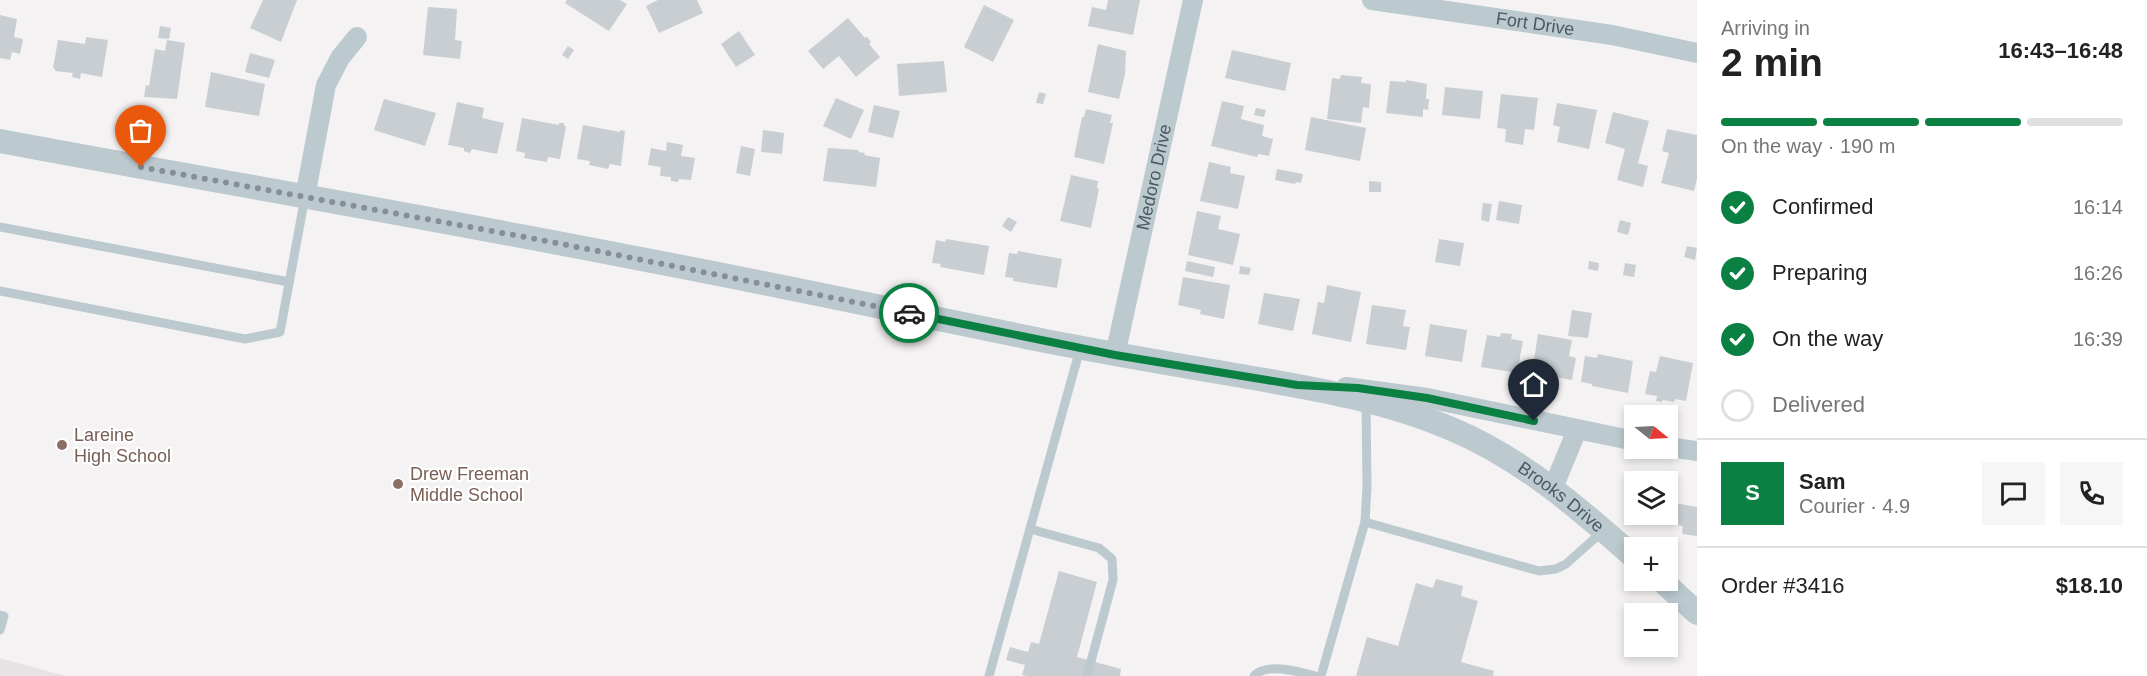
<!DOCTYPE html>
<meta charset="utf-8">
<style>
:root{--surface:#fff;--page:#f6f6f6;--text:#222;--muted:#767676;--line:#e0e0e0;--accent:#0b8043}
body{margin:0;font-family:Helvetica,sans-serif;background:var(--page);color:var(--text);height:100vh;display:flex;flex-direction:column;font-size:22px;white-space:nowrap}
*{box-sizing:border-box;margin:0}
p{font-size:20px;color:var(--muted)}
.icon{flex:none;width:33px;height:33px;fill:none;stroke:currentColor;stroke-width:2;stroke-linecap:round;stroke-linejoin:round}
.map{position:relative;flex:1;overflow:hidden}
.sheet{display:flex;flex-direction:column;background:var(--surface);width:450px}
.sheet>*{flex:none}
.needle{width:39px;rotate:108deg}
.fabs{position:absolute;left:1624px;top:405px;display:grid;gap:12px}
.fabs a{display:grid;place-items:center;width:54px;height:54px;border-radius:0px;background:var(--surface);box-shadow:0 3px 9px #0003;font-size:30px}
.pin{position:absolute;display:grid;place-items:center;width:51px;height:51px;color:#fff;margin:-62px -26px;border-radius:50% 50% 50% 0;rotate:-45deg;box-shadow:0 0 6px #0007}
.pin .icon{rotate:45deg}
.courier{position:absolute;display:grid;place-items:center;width:60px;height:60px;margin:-30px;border:4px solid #0b8043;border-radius:50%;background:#fff;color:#222;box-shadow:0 2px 8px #0007}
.summary em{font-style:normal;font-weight:800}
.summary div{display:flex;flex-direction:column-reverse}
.summary{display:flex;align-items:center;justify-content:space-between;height:102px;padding:0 24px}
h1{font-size:39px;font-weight:800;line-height:45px}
.bar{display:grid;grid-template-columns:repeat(4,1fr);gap:9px 6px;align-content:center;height:72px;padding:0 24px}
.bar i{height:8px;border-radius:4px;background:var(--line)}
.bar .active{background:var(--accent)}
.bar p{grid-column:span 4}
.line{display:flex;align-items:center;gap:15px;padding:0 24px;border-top:2px solid var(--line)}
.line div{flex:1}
.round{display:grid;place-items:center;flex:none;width:63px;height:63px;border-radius:0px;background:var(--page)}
ol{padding:0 24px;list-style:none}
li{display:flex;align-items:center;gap:18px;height:66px}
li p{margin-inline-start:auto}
li .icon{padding:6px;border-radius:50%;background:var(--accent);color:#fff;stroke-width:4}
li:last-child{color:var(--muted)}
li i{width:33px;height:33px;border:3px solid var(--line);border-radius:50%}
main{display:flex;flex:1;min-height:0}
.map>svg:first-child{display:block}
.education{fill:#e6e3e5}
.building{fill:#c9ced2}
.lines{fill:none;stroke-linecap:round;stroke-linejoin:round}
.service{stroke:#bccad0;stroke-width:9}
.minor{stroke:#bccad0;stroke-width:20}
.tertiary{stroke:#bccad0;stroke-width:24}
.done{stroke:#858f95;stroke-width:6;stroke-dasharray:0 10.8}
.route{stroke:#0b8043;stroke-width:8}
.education-dot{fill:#8d6e63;stroke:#fff;stroke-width:2}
.labels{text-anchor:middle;stroke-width:4.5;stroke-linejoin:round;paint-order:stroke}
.street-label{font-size:18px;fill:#485a62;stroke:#fff}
.education-label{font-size:18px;fill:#785e54;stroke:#fff;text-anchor:start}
</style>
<main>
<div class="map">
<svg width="1697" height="676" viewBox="0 0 1697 676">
<rect width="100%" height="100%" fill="#f5f2f3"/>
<path class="education" d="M0 658 25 665 66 676H0Z"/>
<g class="building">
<path d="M263 0H297L281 42 250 28Z"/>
<path d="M567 0H620L627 4 609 31 565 3Z"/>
<path d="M658 0H697L703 13 659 33 646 6Z"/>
<path d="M1108 0H1140L1133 35 1088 26 1092 7 1106 10Z"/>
<path d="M984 5 1014 20 993 62 964 47Z"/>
<path d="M428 7 457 9 455 40 462 41 460 59 423 55Z"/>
<path d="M0 15 17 19 14 37 23 39 20 54 12 52 10 60 0 58Z"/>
<path d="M848 18 865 38 866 36 871 42 869 44 880 57 856 77 839 56 823 69 808 51Z"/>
<path d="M160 26 171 28 169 39 158 38Z"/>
<path d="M739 31 755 55 736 67 721 44Z"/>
<path d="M86 37 108 40 102 77 81 73 80 79 72 77 73 73 55 71V69L53 68 58 40 85 44Z"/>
<path d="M167 40 185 43 177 99 144 97 146 85 149 86 155 49 165 51Z"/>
<path d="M1098 44 1126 51 1125 74 1119 99 1088 92Z"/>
<path d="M568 46 574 50 568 59 562 55Z"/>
<path d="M1232 50 1291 63 1285 91 1225 78Z"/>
<path d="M250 53 275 60 269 78 245 72Z"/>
<path d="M944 61 947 92 899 96 897 64Z"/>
<path d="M211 72 265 84 259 116 205 107Z"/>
<path d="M1341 75 1362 77 1361 83 1371 84 1369 108 1363 107 1361 123 1327 119 1332 78 1340 79Z"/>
<path d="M1406 80 1427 84 1426 99H1429L1428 110 1423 109V117L1386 113 1390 81 1406 82Z"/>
<path d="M1445 87 1483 91 1480 119 1442 115Z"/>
<path d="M1039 92 1046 94 1043 104 1036 103Z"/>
<path d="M1501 94 1538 98 1534 130 1525 129 1523 145 1505 142 1506 129 1497 128Z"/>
<path d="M836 98 864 110 851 139 823 126Z"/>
<path d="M384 99 436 113 425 146 374 130Z"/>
<path d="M1222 101 1244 106 1241 119 1264 125 1262 136 1273 139 1269 156 1258 154 1257 157 1211 146Z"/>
<path d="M457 102 484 108 482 118 504 123 497 154 472 149 470 153 464 151V148L448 145Z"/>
<path d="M1557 103 1597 110 1589 149 1557 142 1560 127 1553 125Z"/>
<path d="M874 105 900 111 893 138 868 132Z"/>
<path d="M1256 108 1266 110 1264 117 1254 115Z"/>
<path d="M1086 109 1112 115 1110 123H1113L1104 164 1074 157 1082 117H1084Z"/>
<path d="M1613 112 1649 121 1638 163 1648 166 1643 187 1617 180 1625 149 1605 143Z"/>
<path d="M1311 117 1366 128 1360 161 1305 150Z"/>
<path d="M522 118 559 125V123H564V126H566L560 159 548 157 547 162 524 158 525 153 516 151Z"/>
<path d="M583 125 620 132V130L625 131 621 166 610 164 608 169 589 165 590 161 577 159Z"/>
<path d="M1667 129 1697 135V179L1694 191 1661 183 1669 153 1662 151Z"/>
<path d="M763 130 784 133 782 154 761 152Z"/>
<path d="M667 142 683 145 681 156 695 158 691 180 679 179 678 182 671 181V177L660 176 661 167 648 165 651 148 666 151Z"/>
<path d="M741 146 755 149 750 176 736 173Z"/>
<path d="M828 148 859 150 858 152 865 153 864 155 880 158 876 187 823 181Z"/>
<path d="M1209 162 1231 167 1230 173 1245 176 1238 209 1200 201Z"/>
<path d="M1277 169 1303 174 1301 183 1296 182 1295 184 1275 180Z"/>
<path d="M1071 175 1098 181 1097 188 1099 189 1091 228 1060 221Z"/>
<path d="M1369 181 1381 182V192H1369Z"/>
<path d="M1499 201 1522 205 1519 224 1496 220Z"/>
<path d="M1483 203 1492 204 1489 222 1481 220Z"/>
<path d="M1197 211 1221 216 1218 229 1240 234 1233 265 1188 255Z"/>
<path d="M1008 217 1017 222 1011 232 1002 226Z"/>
<path d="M1620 220 1631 223 1628 235 1617 232Z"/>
<path d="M946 239 989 246 984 275 940 267 941 264 932 263 936 240 945 242Z"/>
<path d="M1439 239 1464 243 1460 266 1435 262Z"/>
<path d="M1687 246 1697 248 1695 260 1684 257Z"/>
<path d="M1018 251 1062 259 1057 288 1013 281V278L1005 277 1009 253 1017 254Z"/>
<path d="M1187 261 1215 267 1213 277 1185 271Z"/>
<path d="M1589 261 1599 263 1598 271 1588 269Z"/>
<path d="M1625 263 1636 265 1634 277 1623 275Z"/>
<path d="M1240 266 1251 268 1249 275 1239 274Z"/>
<path d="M1183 277 1230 285 1224 319 1200 314 1201 310 1178 305Z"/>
<path d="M1327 285 1361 292 1351 342 1312 334 1318 302 1324 303Z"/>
<path d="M1264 293 1300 299 1293 331 1258 324Z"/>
<path d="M1372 305 1406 310 1403 326 1410 327 1406 350 1366 344Z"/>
<path d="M1572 310 1592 313 1588 338 1568 336Z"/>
<path d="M1430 324 1467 330 1462 362 1425 356Z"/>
<path d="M1501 333 1512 334 1511 339 1523 341 1517 373 1481 367 1487 335 1500 337Z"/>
<path d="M1538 334 1572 340 1569 356 1576 358 1572 380 1532 373Z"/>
<path d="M1598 354 1633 361 1628 393 1592 386V384L1581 382 1585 356 1597 358Z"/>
<path d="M1660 356 1693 363 1686 401 1675 399 1674 402 1663 400 1662 402 1656 401 1657 396 1645 394 1650 371 1656 372Z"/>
<path d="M1675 503 1697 507V536L1682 534 1683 526 1671 524Z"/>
<path d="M1059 571 1097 582 1077 657 1121 669 1120 676H1027L1022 675 1025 665 1006 660 1010 647 1028 652 1031 642 1039 644Z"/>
<path d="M1436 579 1463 586 1461 596 1478 601 1461 662 1494 671 1493 676H1356L1367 637 1398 646 1416 583 1433 588Z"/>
</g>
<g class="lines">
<g class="service">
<path d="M0 227 289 282"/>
<path d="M0 291 245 339 280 332 305 197"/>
<path d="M1365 522 1539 571 1556 569 1566 564 1603 531"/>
<path d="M1030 529 1099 548 1112 559 1113 580 1087 676"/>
<path d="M0 615 4 616 0 630"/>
<path d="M989 676 1080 349"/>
<path d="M1254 676C1266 662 1300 672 1315 676"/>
<path d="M1321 676 1365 522 1367 487 1366 401"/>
</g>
<g class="minor">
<path id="s1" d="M1372 0 1612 35 1697 53"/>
<path d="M305 197 326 85 340 58 357 37"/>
<path id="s2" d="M1115 355 1193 0"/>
<path d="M1346 387 1427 398 1635 441"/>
<path d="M1668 447 1697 451"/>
<path d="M1553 488 1577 430"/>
</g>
<g class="tertiary">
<path id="s3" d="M0 141C214 181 428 217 641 259 773 284 904 312 1036 339 1100 352 1165 363 1230 374 1305 387 1383 399 1454 430 1522 459 1580 509 1635 558"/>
<path d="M1661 580 1697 613"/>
</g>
</g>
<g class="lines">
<path class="done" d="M141 167 552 242 909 313"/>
<path class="route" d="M909 313 1115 355 1297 385 1358 388 1427 398 1534 421"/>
</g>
<g class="education-dot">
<circle cx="62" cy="445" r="6"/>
<circle cx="398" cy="484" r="6"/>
</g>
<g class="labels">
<g class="street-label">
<text dy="6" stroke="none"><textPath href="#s1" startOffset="165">Fort Drive</textPath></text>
<text dy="6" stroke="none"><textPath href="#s2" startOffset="182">Medoro Drive</textPath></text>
<text dy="6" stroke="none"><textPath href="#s3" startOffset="1610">Brooks Drive</textPath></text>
</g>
<g class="education-label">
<text x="74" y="441">Lareine<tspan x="74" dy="21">High School</tspan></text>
<text x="410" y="480">Drew Freeman<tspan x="410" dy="21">Middle School</tspan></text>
</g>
</g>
</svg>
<div class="fabs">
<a><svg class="needle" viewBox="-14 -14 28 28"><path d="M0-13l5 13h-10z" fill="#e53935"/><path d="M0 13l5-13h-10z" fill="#767676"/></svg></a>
<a><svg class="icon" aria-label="layers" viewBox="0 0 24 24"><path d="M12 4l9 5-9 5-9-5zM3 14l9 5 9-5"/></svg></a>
<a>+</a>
<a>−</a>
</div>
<div class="pin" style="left:141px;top:167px;background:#ea580c"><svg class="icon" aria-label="bag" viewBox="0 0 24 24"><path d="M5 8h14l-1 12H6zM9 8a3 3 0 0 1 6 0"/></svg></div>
<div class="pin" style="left:1534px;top:421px;background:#1f2937"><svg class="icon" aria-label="home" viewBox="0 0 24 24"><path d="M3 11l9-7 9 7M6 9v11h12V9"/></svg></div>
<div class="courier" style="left:909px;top:313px"><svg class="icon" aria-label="car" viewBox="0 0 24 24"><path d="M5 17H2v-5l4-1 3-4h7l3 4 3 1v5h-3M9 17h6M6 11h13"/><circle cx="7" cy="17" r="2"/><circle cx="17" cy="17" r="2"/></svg></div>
</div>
<section class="sheet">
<div class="summary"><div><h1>2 min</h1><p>Arriving in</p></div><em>16:43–16:48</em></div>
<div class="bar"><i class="active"></i><i class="active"></i><i class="active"></i><i></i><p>On the way · 190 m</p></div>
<ol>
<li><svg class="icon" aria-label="check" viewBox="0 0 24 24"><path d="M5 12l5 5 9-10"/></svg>Confirmed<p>16:14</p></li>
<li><svg class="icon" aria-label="check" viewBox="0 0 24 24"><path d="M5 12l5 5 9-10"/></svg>Preparing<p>16:26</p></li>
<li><svg class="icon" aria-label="check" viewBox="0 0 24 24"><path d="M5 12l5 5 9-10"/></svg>On the way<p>16:39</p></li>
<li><i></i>Delivered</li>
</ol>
<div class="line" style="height:108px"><b class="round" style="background:var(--accent);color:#fff">S</b><div><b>Sam</b><p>Courier · 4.9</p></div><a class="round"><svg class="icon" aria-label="chat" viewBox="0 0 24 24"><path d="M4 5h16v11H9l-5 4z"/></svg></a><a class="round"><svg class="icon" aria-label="phone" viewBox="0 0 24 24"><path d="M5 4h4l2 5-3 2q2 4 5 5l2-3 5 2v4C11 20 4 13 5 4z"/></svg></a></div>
<div class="line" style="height:78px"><div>Order #3416</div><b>$18.10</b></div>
</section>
</main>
